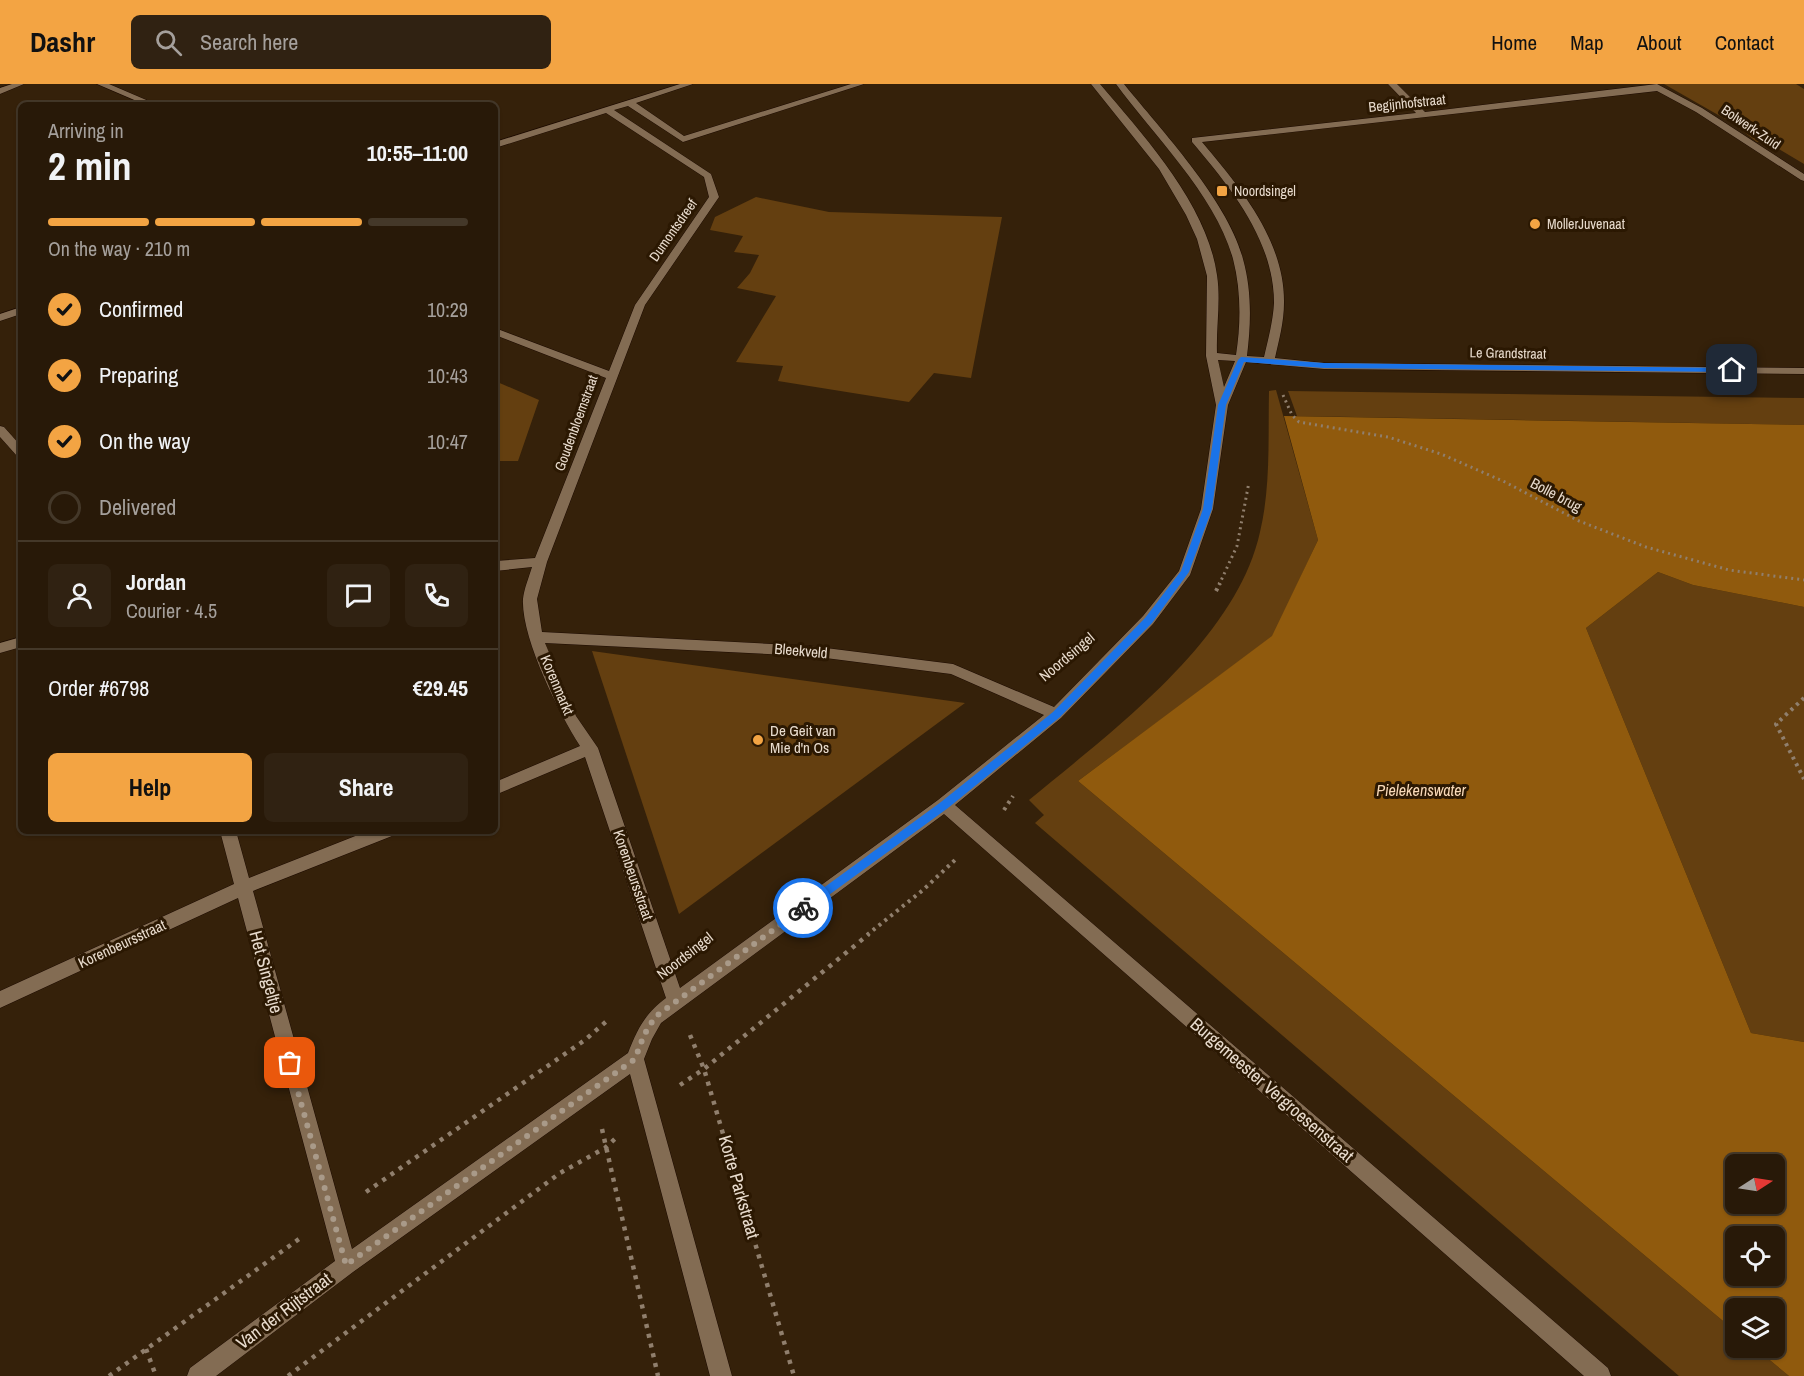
<!DOCTYPE html>
<meta charset="utf-8">
<style>
:root{--surface:#281908;--page:#302212;--text:#f1f3f6;--muted:#a5a09c;--line:#443829;--accent:#f3a443}
body{margin:0;font-family:"Archivo Narrow",sans-serif;background:var(--page);color:var(--text);height:100vh;display:flex;flex-direction:column;font-size:22px;white-space:nowrap}
*{box-sizing:border-box;margin:0}
p{font-size:20px;color:var(--muted)}
.icon{flex:none;width:33px;height:33px;fill:none;stroke:currentColor;stroke-width:2;stroke-linecap:round;stroke-linejoin:round}
.map{position:relative;flex:1;overflow:hidden}
.details{position:absolute;left:18px;top:18px;width:480px;height:732px;display:flex;flex-direction:column;background:var(--surface);border-radius:9px;box-shadow:0 2px 4px #0004,0 0 0 2px var(--line)}
.details>*{flex:none}
.needle{width:39px;rotate:78deg}
.tools{position:absolute;left:1725px;top:1070px;display:grid;gap:12px}
.tools a{display:grid;place-items:center;width:60px;height:60px;border-radius:9px;background:var(--surface);box-shadow:0 2px 4px #0004,0 0 0 2px var(--line);font-size:30px}
.pin{position:absolute;display:grid;place-items:center;width:51px;height:51px;color:#fff;margin:-26px;border-radius:12px;box-shadow:0 3px 9px #0006}
.courier{position:absolute;display:grid;place-items:center;width:60px;height:60px;margin:-30px;border:4px solid #1a73e8;border-radius:50%;background:#fff;color:#222;box-shadow:0 2px 8px #0007}
.summary em{font-style:normal;font-weight:700}
.summary div{display:flex;flex-direction:column-reverse}
.summary{display:flex;align-items:center;justify-content:space-between;height:102px;padding:0 30px}
h1{font-size:39px;font-weight:700;line-height:45px}
.bar{display:grid;grid-template-columns:repeat(4,1fr);gap:9px 6px;align-content:center;height:72px;padding:0 30px}
.bar i{height:8px;border-radius:4px;background:var(--line)}
.bar .selected{background:var(--accent)}
.bar p{grid-column:span 4}
.line{display:flex;align-items:center;gap:15px;padding:0 30px;border-top:2px solid var(--line)}
.line div{flex:1}
.round{display:grid;place-items:center;flex:none;width:63px;height:63px;border-radius:9px;background:var(--page)}
ol{padding:0 30px;list-style:none}
li{display:flex;align-items:center;gap:18px;height:66px}
li p{margin-inline-start:auto}
li .icon{padding:6px;border-radius:50%;background:var(--accent);color:#111;stroke-width:4}
li:last-child{color:var(--muted)}
li i{width:33px;height:33px;border:3px solid var(--line);border-radius:50%}
.cta{display:flex;gap:12px;margin-top:auto;padding:12px 30px}
.cta a{flex:1;height:69px;border-radius:9px;background:var(--accent);color:#111;font-size:24px;font-weight:700;line-height:69px;text-align:center}
.cta a+a{background:var(--page);color:var(--text)}
header{display:flex;align-items:center;gap:36px;box-sizing:border-box;height:84px;padding:0 30px;background:var(--accent);color:#111}
header strong{font-size:28px}
nav{display:flex;gap:33px;margin-inline-start:auto;font-size:21px}
.search{width:420px;height:54px;background:var(--page);display:flex;align-items:center;gap:15px;box-sizing:border-box;padding:0 21px;border-radius:9px;color:var(--muted);font-size:22px}
.map>svg:first-child{display:block}
.green{fill:#643f10}
.water{fill:#905a0d;fill-rule:evenodd}
.lines{fill:none;stroke-linecap:round;stroke-linejoin:round}
.minor-casing{stroke:#1c0a00;stroke-width:1}
.path-far2{stroke:#907f6d;stroke-width:3;stroke-dasharray:2 4;stroke-linecap:butt}
.path-far1{stroke:#907f6d;stroke-width:4;stroke-dasharray:3 4.5;stroke-linecap:butt}
.path{stroke:#907f6d;stroke-width:4.5;stroke-dasharray:4 6;stroke-linecap:butt}
.minor{fill:#836c53;fill-rule:evenodd}
.route{fill:#1a73e8}
.done{stroke:#a99a89;stroke-width:6;stroke-dasharray:0 10.8}
.poi-dot{fill:#f3a443;stroke:#2b1802;stroke-width:2}
.labels{text-anchor:middle;stroke-width:6;stroke-linejoin:round;paint-order:stroke}
.far-street-label{font-size:14px;fill:#e8dbcd;stroke:#2b1802}
.far-poi-label{font-size:14px;fill:#e8dbcd;stroke:#2b1802;text-anchor:start}
.street-label{font-size:15px;fill:#e8dbcd;stroke:#2b1802}
.poi-label{font-size:15px;fill:#e8dbcd;stroke:#2b1802;text-anchor:start}
.water-label{font-size:16px;font-style:italic;fill:#f9dab9;stroke:#2b1802}
.near-street-label{font-size:18px;fill:#e8dbcd;stroke:#2b1802}
</style>
<header>
<strong>Dashr</strong>
<div class="search"><svg class="icon" aria-label="search" viewBox="0 0 24 24"><circle cx="10" cy="10" r="6"/><path d="M15 15l6 6"/></svg>Search here</div>
<nav><a>Home</a><a>Map</a><a>About</a><a>Contact</a></nav>
</header>
<div class="map">
<svg width="1804" height="1292" viewBox="0 0 1804 1292">
<rect width="100%" height="100%" fill="#35210a"/>
<g class="green">
<path d="M1664 0H1796L1804 5V80L1767 58H1757L1734 40Z"/>
<path d="M756 113 829 128 1002 133 971 294 934 289 909 318 778 297 783 282 736 278 776 212 737 204 750 189 759 171 734 168 743 152 710 146 715 133Z"/>
<path d="M495 297 539 316 518 377H495L499 361H495Z"/>
<path d="M1276 306 1318 456 1273 552 1078 697 1735 1247 1736 1263H1754L1789 1292H1679L1035 739 1044 731 1029 716C1111 648 1236 557 1260 448 1271 402 1268 353 1269 307Z"/>
<path d="M1288 307 1804 314V341L1297 332Z"/>
<path d="M1658 488 1693 501 1804 523V958L1751 949 1586 544Z"/>
<path d="M592 567 965 619 679 830Z"/>
</g>
<path class="water" d="M1284 332 1804 341V523L1693 501 1658 488 1586 544 1751 949 1804 958V1292H1789L1754 1263H1774V1224H1736L1735 1247 1078 697 1272 552 1318 456ZM1736 1080H1774V1119H1736ZM1736 1152H1774V1191H1736Z"/>
<g class="lines">
<defs>
<g id="minor">
<path d="M12 0H24L0 10V4Z"/>
<path d="M97 0H109L158 21H146Z"/>
<path d="M680 0H693L636 19 684 52 851 0H864L683 58 628 22 614 26 711 90 719 113 645 221 547 478 537 515 542 548 810 562 953 580 1054 623 1143 532 1179 487 1201 425 1216 321 1206 272 1207 192 1197 155 1186 131 1159 85 1091 0H1100C1144 52 1207 120 1217 191 1221 217 1216 243 1217 269L1236 271C1241 239 1241 206 1233 175 1216 112 1154 52 1116 0H1124C1162 47 1228 117 1243 175 1252 207 1251 240 1247 272L1264 273C1268 256 1273 237 1274 219 1274 156 1230 103 1192 58V54L1416 29 1388 0H1397L1425 28 1657 0 1702 24 1804 90V97L1801 96 1696 28 1657 7 1202 58C1240 103 1285 157 1284 219 1284 238 1279 256 1275 274L1324 279 1804 284V290L1324 285 1246 278 1228 321 1213 425 1190 491 1153 540 1061 634 955 721 1608 1284 1611 1292H1584L944 730 661 939 652 955 644 975 732 1292H710L630 990 353 1188 216 1292H187L190 1284 335 1177 238 814 0 924V907L234 800 220 747H236L249 794 368 747H394L392 752 253 807 352 1165 628 969C638 944 644 931 666 914L585 673 495 711V698L580 662C559 629 521 554 523 515 524 505 529 493 532 483L495 487V477L535 474 606 294 495 251V244L609 287 635 221 709 113 704 93 606 29 495 64V58ZM1218 276 1235 277 1224 303ZM545 559 810 572 951 590 1044 631 938 716 680 904 598 664 576 632Z"/>
<path d="M21 223V230L0 237V230Z"/>
<path d="M0 342 4 343 21 362V373L17 372 0 353Z"/>
<path d="M21 553V563L0 569V559Z"/>
</g>
</defs>
<use href="#minor" class="minor-casing"/>
<g class="path-far2">
<path d="M1283 311 1292 331 1299 338 1388 353 1441 370 1505 398 1579 437 1646 463 1729 486 1804 496"/>
<path d="M1219 501 1237 462 1249 398"/>
</g>
<g class="path-far1">
<path d="M1216 507 1220 499"/>
<path d="M1804 614 1776 640 1804 695"/>
<path d="M1004 726 1013 712"/>
<path d="M867 851 923 806 955 776"/>
</g>
<g class="path">
<path d="M690 951 704 985 794 1292"/>
<path d="M680 1001 704 985 869 850"/>
<path d="M602 1045 658 1292"/>
<path d="M366 1108 585 956 609 935"/>
<path d="M146 1265 156 1292"/>
<path d="M109 1292 299 1155"/>
<path d="M288 1292 560 1089 605 1064 617 1053"/>
</g>
<use href="#minor" class="minor"/>
</g>
<path class="route" d="M1241 273 1324 279 1732 284 1736 286 1732 288 1324 284 1244 278 1226 321 1212 425 1189 488 1152 539 1060 633 948 724 807 827H800V821L941 718 1053 628 1145 534 1181 487 1203 425 1218 321 1238 276Z"/>
<g class="lines">
<path class="done" d="M290 979 346 1181 635 975 644 951 655 933 803 824"/>
</g>
<g class="poi-dot">
<rect x="1216" y="101" width="12" height="12" rx="3"/>
<circle cx="1535" cy="140" r="6"/>
<circle cx="758" cy="656" r="6"/>
</g>
<g class="labels">
<g class="far-street-label">
<text transform="translate(1407 19) rotate(-6)" y="5">Begijnhofstraat</text>
<text transform="translate(1751 43) rotate(34)" y="5">Bolwerk-Zuid</text>
<text transform="translate(673 146) rotate(-55)" y="5">Dumontsdreef</text>
<text transform="translate(1508 269) rotate(1)" y="5">Le Grandstraat</text>
<text transform="translate(576 339) rotate(-70)" y="5">Goudenbloemstraat</text>
</g>
<g class="far-poi-label">
<text x="1234" y="112">Noordsingel</text>
<text x="1547" y="145">MollerJuvenaat</text>
</g>
<g class="street-label">
<text transform="translate(1556 411) rotate(28)" y="5">Bolle brug</text>
<text transform="translate(801 567) rotate(5)" y="5">Bleekveld</text>
<text transform="translate(1067 573) rotate(-40)" y="5">Noordsingel</text>
<text transform="translate(557 601) rotate(67)" y="5">Korenmarkt</text>
<text transform="translate(633 791) rotate(71)" y="5">Korenbeursstraat</text>
<text transform="translate(122 860) rotate(-25)" y="5">Korenbeursstraat</text>
<text transform="translate(685 872) rotate(-38)" y="5">Noordsingel</text>
</g>
<g class="poi-label">
<text x="770" y="652">De Geit van<tspan x="770" dy="17">Mie d'n Os</tspan></text>
</g>
<g class="water-label">
<text x="1421" y="712">Pielekenswater</text>
</g>
<g class="near-street-label">
<text transform="translate(266 888) rotate(75)" y="6">Het Singeltje</text>
<text transform="translate(1272 1006) rotate(41)" y="6">Burgemeester Vergroesenstraat</text>
<text transform="translate(739 1103) rotate(74)" y="6">Korte Parkstraat</text>
<text transform="translate(284 1227) rotate(-37)" y="6">Van der Rijtstraat</text>
</g>
</g>
</svg>
<div class="tools">
<a><svg class="needle" viewBox="-14 -14 28 28"><path d="M0-13l5 13h-10z" fill="#e53935"/><path d="M0 13l5-13h-10z" fill="#a5a09c"/></svg></a>
<a><svg class="icon" aria-label="locate" viewBox="0 0 24 24"><circle cx="12" cy="12" r="6"/><path d="M12 2v4M12 18v4M2 12h4M18 12h4"/></svg></a>
<a><svg class="icon" aria-label="layers" viewBox="0 0 24 24"><path d="M12 4l9 5-9 5-9-5zM3 14l9 5 9-5"/></svg></a>
</div>
<div class="pin" style="left:290px;top:979px;background:#ea580c"><svg class="icon" aria-label="bag" viewBox="0 0 24 24"><path d="M5 8h14l-1 12H6zM9 8a3 3 0 0 1 6 0"/></svg></div>
<div class="pin" style="left:1732px;top:286px;background:#1f2937"><svg class="icon" aria-label="home" viewBox="0 0 24 24"><path d="M3 11l9-7 9 7M6 9v11h12V9"/></svg></div>
<div class="courier" style="left:803px;top:824px"><svg class="icon" aria-label="bike" viewBox="0 0 24 24"><circle cx="6" cy="16" r="4"/><circle cx="18" cy="16" r="4"/><path d="M6 16l4-8h5l3 8M10 8l3 8H6M13 5h3"/></svg></div>
<section class="details">
<div class="summary"><div><h1>2 min</h1><p>Arriving in</p></div><em>10:55–11:00</em></div>
<div class="bar"><i class="selected"></i><i class="selected"></i><i class="selected"></i><i></i><p>On the way · 210 m</p></div>
<ol>
<li><svg class="icon" aria-label="check" viewBox="0 0 24 24"><path d="M5 12l5 5 9-10"/></svg>Confirmed<p>10:29</p></li>
<li><svg class="icon" aria-label="check" viewBox="0 0 24 24"><path d="M5 12l5 5 9-10"/></svg>Preparing<p>10:43</p></li>
<li><svg class="icon" aria-label="check" viewBox="0 0 24 24"><path d="M5 12l5 5 9-10"/></svg>On the way<p>10:47</p></li>
<li><i></i>Delivered</li>
</ol>
<div class="line" style="height:108px"><a class="round"><svg class="icon" aria-label="person" viewBox="0 0 24 24"><circle cx="12" cy="8" r="4"/><path d="M4 21q1-7 8-7t8 7"/></svg></a><div><b>Jordan</b><p>Courier · 4.5</p></div><a class="round"><svg class="icon" aria-label="chat" viewBox="0 0 24 24"><path d="M4 5h16v11H9l-5 4z"/></svg></a><a class="round"><svg class="icon" aria-label="phone" viewBox="0 0 24 24"><path d="M5 4h4l2 5-3 2q2 4 5 5l2-3 5 2v4C11 20 4 13 5 4z"/></svg></a></div>
<div class="line" style="height:78px"><div>Order #6798</div><b>€29.45</b></div>
<div class="cta"><a>Help</a><a>Share</a></div>
</section>
</div>
